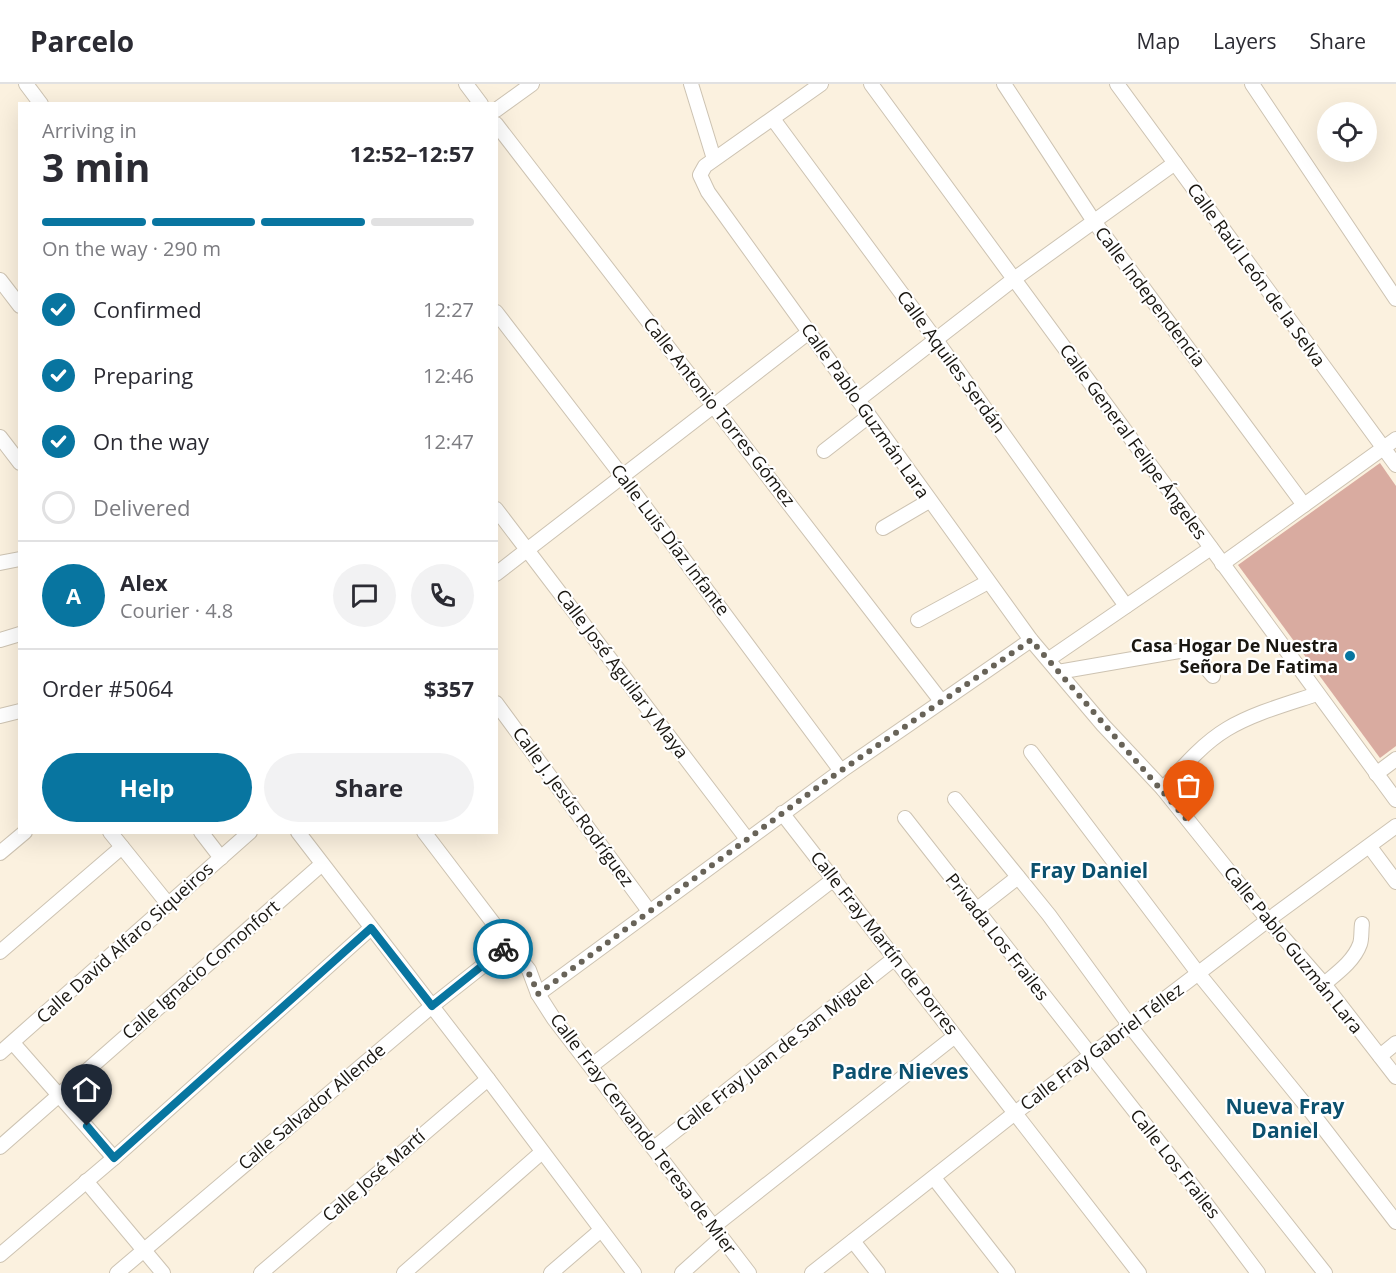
<!DOCTYPE html>
<meta charset="utf-8">
<style>
:root{--surface:#fff;--page:#f2f2f3;--text:#2b2b33;--muted:#7c7c81;--line:#e1e1e2;--accent:#0875a0}
body{margin:0;font-family:"Open Sans",sans-serif;background:var(--page);color:var(--text);height:100vh;display:flex;flex-direction:column;font-size:22px;white-space:nowrap}
*{box-sizing:border-box;margin:0}
p{font-size:20px;color:var(--muted)}
.icon{flex:none;width:33px;height:33px;fill:none;stroke:currentColor;stroke-width:2;stroke-linecap:round;stroke-linejoin:round}
.map{position:relative;flex:1;overflow:hidden}
.drawer{position:absolute;left:18px;top:18px;width:480px;height:732px;display:flex;flex-direction:column;background:var(--surface);border-radius:0px;box-shadow:0 6px 24px #0002}
.drawer>*{flex:none}
.tools{position:absolute;left:1317px;top:18px;display:grid;gap:12px}
.tools a{display:grid;place-items:center;width:60px;height:60px;border-radius:50%;background:var(--surface);box-shadow:0 6px 24px #0002;font-size:30px}
.pin{position:absolute;display:grid;place-items:center;width:51px;height:51px;color:#fff;margin:-62px -26px;border-radius:50% 50% 50% 0;rotate:-45deg;box-shadow:0 0 6px #0007}
.pin .icon{rotate:45deg}
.courier{position:absolute;display:grid;place-items:center;width:60px;height:60px;margin:-30px;border:4px solid #0875a0;border-radius:50%;background:#fff;color:#222;box-shadow:0 2px 8px #0007}
.overview em{font-style:normal;font-weight:700}
.overview div{display:flex;flex-direction:column-reverse}
.overview{display:flex;align-items:center;justify-content:space-between;height:102px;padding:0 24px}
h1{font-size:39px;font-weight:700;line-height:45px}
.bar{display:grid;grid-template-columns:repeat(4,1fr);gap:9px 6px;align-content:center;height:72px;padding:0 24px}
.bar i{height:8px;border-radius:4px;background:var(--line)}
.bar .current{background:var(--accent)}
.bar p{grid-column:span 4}
.line{display:flex;align-items:center;gap:15px;padding:0 24px;border-top:2px solid var(--line)}
.line div{flex:1}
.round{display:grid;place-items:center;flex:none;width:63px;height:63px;border-radius:32px;background:var(--page)}
ol{padding:0 24px;list-style:none}
li{display:flex;align-items:center;gap:18px;height:66px}
li p{margin-inline-start:auto}
li .icon{padding:6px;border-radius:50%;background:var(--accent);color:#fff;stroke-width:4}
li:last-child{color:var(--muted)}
li i{width:33px;height:33px;border:3px solid var(--line);border-radius:50%}
.action{display:flex;gap:12px;margin-top:auto;padding:12px 24px}
.action a{flex:1;height:69px;border-radius:36px;background:var(--accent);color:#fff;font-size:24px;font-weight:700;line-height:69px;text-align:center}
.action a+a{background:var(--page);color:var(--text)}
header{display:flex;align-items:center;gap:36px;box-sizing:border-box;height:84px;padding:0 30px;background:var(--surface);border-bottom:2px solid var(--line)}
header strong{font-size:28px}
nav{display:flex;gap:33px;margin-inline-start:auto;font-size:21px}
.map>svg:first-child{display:block}
.building{fill:#d9aba0}
.lines{fill:none;stroke-linecap:round;stroke-linejoin:round}
.minor-casing{stroke:#cdc3b2;stroke-width:16}
.minor{stroke:#fff;stroke-width:14}
.done{stroke:#686358;stroke-width:6;stroke-dasharray:0 10.8}
.route{stroke:#0875a0;stroke-width:8}
.poi-dot{fill:#0875a0;stroke:#fff;stroke-width:2}
.labels{text-anchor:middle;stroke-width:4.5;stroke-linejoin:round;paint-order:stroke}
.street-label{font-size:18px;fill:#191610;stroke:#fff}
.poi-label{font-size:18px;font-weight:bold;fill:#191610;stroke:#fff;text-anchor:end}
.quarter-label{font-size:21px;font-weight:bold;fill:#0b506e;stroke:#fff}
</style>
<header>
<strong>Parcelo</strong>
<nav><a>Map</a><a>Layers</a><a>Share</a></nav>
</header>
<div class="map">
<svg width="1396" height="1189" viewBox="0 0 1396 1189">
<rect width="100%" height="100%" fill="#fbf1df"/>
<path class="building" d="M1380 379 1396 402V662L1380 674 1238 481Z"/>
<g class="lines">
<defs>
<g id="minor">
<path d="M26 0 41 20"/>
<path d="M466 0 481 20"/>
<path d="M691 0 714 75"/>
<path d="M821 0 705 82 700 91 708 108 1031 556 1103 641 1163 705 1268 836 1324 900 1396 993"/>
<path d="M871 0 1396 716"/>
<path d="M1004 0 1093 136 1304 421"/>
<path d="M1117 0 1396 381"/>
<path d="M1252 0 1396 215"/>
<path d="M496 26 532 0"/>
<path d="M773 35 936 256 1126 522"/>
<path d="M496 40 941 617"/>
<path d="M0 196 20 222"/>
<path d="M496 228 622 392 841 687"/>
<path d="M858 316 1014 195 1175 79"/>
<path d="M0 353 20 379"/>
<path d="M824 367 869 332"/>
<path d="M496 425 747 755"/>
<path d="M883 444 929 417"/>
<path d="M0 479 20 475"/>
<path d="M1222 480 1396 355"/>
<path d="M496 490 809 248"/>
<path d="M918 536 988 498"/>
<path d="M0 556 20 550"/>
<path d="M1049 575 1211 464"/>
<path d="M1058 588 1179 567 1195 571 1213 592"/>
<path d="M496 619 649 827"/>
<path d="M0 632 20 627"/>
<path d="M1031 668 1198 889 1312 1029 1396 1138"/>
<path d="M1376 690 1396 675"/>
<path d="M1163 705C1182 684 1202 660 1227 645 1254 629 1287 620 1317 610"/>
<path d="M955 715 1049 831 1130 942 1325 1189"/>
<path d="M782 729 1139 1189"/>
<path d="M905 734 1177 1081 1258 1189"/>
<path d="M110 748 168 820"/>
<path d="M201 748 221 774"/>
<path d="M298 748 488 995 634 1189"/>
<path d="M424 748 529 886 538 910 554 935 749 1189"/>
<path d="M1370 763 1396 798"/>
<path d="M0 769 25 748"/>
<path d="M976 826 1018 793"/>
<path d="M0 868 122 763"/>
<path d="M1324 900C1337 889 1354 877 1360 860 1362 854 1361 846 1362 840"/>
<path d="M538 910 841 687 1031 556"/>
<path d="M13 959 114 1074"/>
<path d="M0 969 250 748"/>
<path d="M1380 972 1396 959"/>
<path d="M591 982 834 795"/>
<path d="M0 1063 322 780"/>
<path d="M654 1064 895 874"/>
<path d="M934 1094 1008 1189"/>
<path d="M86 1097 163 1189"/>
<path d="M713 1143 955 952"/>
<path d="M853 1157 878 1189"/>
<path d="M0 1171 114 1074 371 844"/>
<path d="M117 1189 432 922 509 861"/>
<path d="M261 1189 488 995"/>
<path d="M404 1189 542 1068"/>
<path d="M551 1189 601 1146"/>
<path d="M682 1189 721 1154"/>
<path d="M812 1189 1015 1029 1268 836 1396 742"/>
</g>
</defs>
<use href="#minor" class="minor-casing"/>
<use href="#minor" class="minor"/>
</g>
<g class="lines">
<path class="done" d="M503 865 509 861C522 877 531 891 538 910L826 697 1031 556 1189 738"/>
<path class="route" d="M87 1042 114 1074 371 844 432 922 503 865"/>
</g>
<circle class="poi-dot" cx="1350" cy="572" r="6"/>
<g class="labels">
<g class="street-label">
<text transform="translate(1256 191) rotate(54)" y="6">Calle Raúl León de la Selva</text>
<text transform="translate(1150 213) rotate(53)" y="6">Calle Independencia</text>
<text transform="translate(951 278) rotate(54)" y="6">Calle Aquiles Serdán</text>
<text transform="translate(865 327) rotate(55)" y="6">Calle Pablo Guzmán Lara</text>
<text transform="translate(719 328) rotate(52)" y="6">Calle Antonio Torres Gómez</text>
<text transform="translate(1133 358) rotate(54)" y="6">Calle General Felipe Ángeles</text>
<text transform="translate(670 456) rotate(53)" y="6">Calle Luis Díaz Infante</text>
<text transform="translate(622 590) rotate(53)" y="6">Calle José Aguilar y Maya</text>
<text transform="translate(573 723) rotate(54)" y="6">Calle J. Jesús Rodríguez</text>
<text transform="translate(997 853) rotate(52)" y="6">Privada Los Frailes</text>
<text transform="translate(125 859) rotate(-42)" y="6">Calle David Alfaro Siqueiros</text>
<text transform="translate(884 859) rotate(52)" y="6">Calle Fray Martín de Porres</text>
<text transform="translate(1293 866) rotate(51)" y="6">Calle Pablo Guzmán Lara</text>
<text transform="translate(201 886) rotate(-41)" y="6">Calle Ignacio Comonfort</text>
<text transform="translate(1102 963) rotate(-37)" y="6">Calle Fray Gabriel Téllez</text>
<text transform="translate(775 969) rotate(-38)" y="6">Calle Fray Juan de San Miguel</text>
<text transform="translate(312 1023) rotate(-40)" y="6">Calle Salvador Allende</text>
<text transform="translate(643 1050) rotate(53)" y="6">Calle Fray Cervando Teresa de Mier</text>
<text transform="translate(1175 1080) rotate(52)" y="6">Calle Los Frailes</text>
<text transform="translate(374 1092) rotate(-41)" y="6">Calle José Martí</text>
</g>
<g class="poi-label">
<text x="1338" y="568">Casa Hogar De Nuestra<tspan x="1338" dy="21">Señora De Fatima</tspan></text>
</g>
<g class="quarter-label">
<text x="1089" y="794">Fray Daniel</text>
<text x="900" y="995">Padre Nieves</text>
<text x="1285" y="1030">Nueva Fray<tspan x="1285" dy="24">Daniel</tspan></text>
</g>
</g>
</svg>
<div class="tools">
<a><svg class="icon" aria-label="locate" viewBox="0 0 24 24"><circle cx="12" cy="12" r="6"/><path d="M12 2v4M12 18v4M2 12h4M18 12h4"/></svg></a>
</div>
<div class="pin" style="left:1189px;top:738px;background:#ea580c"><svg class="icon" aria-label="bag" viewBox="0 0 24 24"><path d="M5 8h14l-1 12H6zM9 8a3 3 0 0 1 6 0"/></svg></div>
<div class="pin" style="left:87px;top:1042px;background:#1f2937"><svg class="icon" aria-label="home" viewBox="0 0 24 24"><path d="M3 11l9-7 9 7M6 9v11h12V9"/></svg></div>
<div class="courier" style="left:503px;top:865px"><svg class="icon" aria-label="bike" viewBox="0 0 24 24"><circle cx="6" cy="16" r="4"/><circle cx="18" cy="16" r="4"/><path d="M6 16l4-8h5l3 8M10 8l3 8H6M13 5h3"/></svg></div>
<section class="drawer">
<div class="overview"><div><h1>3 min</h1><p>Arriving in</p></div><em>12:52–12:57</em></div>
<div class="bar"><i class="current"></i><i class="current"></i><i class="current"></i><i></i><p>On the way · 290 m</p></div>
<ol>
<li><svg class="icon" aria-label="check" viewBox="0 0 24 24"><path d="M5 12l5 5 9-10"/></svg>Confirmed<p>12:27</p></li>
<li><svg class="icon" aria-label="check" viewBox="0 0 24 24"><path d="M5 12l5 5 9-10"/></svg>Preparing<p>12:46</p></li>
<li><svg class="icon" aria-label="check" viewBox="0 0 24 24"><path d="M5 12l5 5 9-10"/></svg>On the way<p>12:47</p></li>
<li><i></i>Delivered</li>
</ol>
<div class="line" style="height:108px"><b class="round" style="background:var(--accent);color:#fff">A</b><div><b>Alex</b><p>Courier · 4.8</p></div><a class="round"><svg class="icon" aria-label="chat" viewBox="0 0 24 24"><path d="M4 5h16v11H9l-5 4z"/></svg></a><a class="round"><svg class="icon" aria-label="phone" viewBox="0 0 24 24"><path d="M5 4h4l2 5-3 2q2 4 5 5l2-3 5 2v4C11 20 4 13 5 4z"/></svg></a></div>
<div class="line" style="height:78px"><div>Order #5064</div><b>$357</b></div>
<div class="action"><a>Help</a><a>Share</a></div>
</section>
</div>
